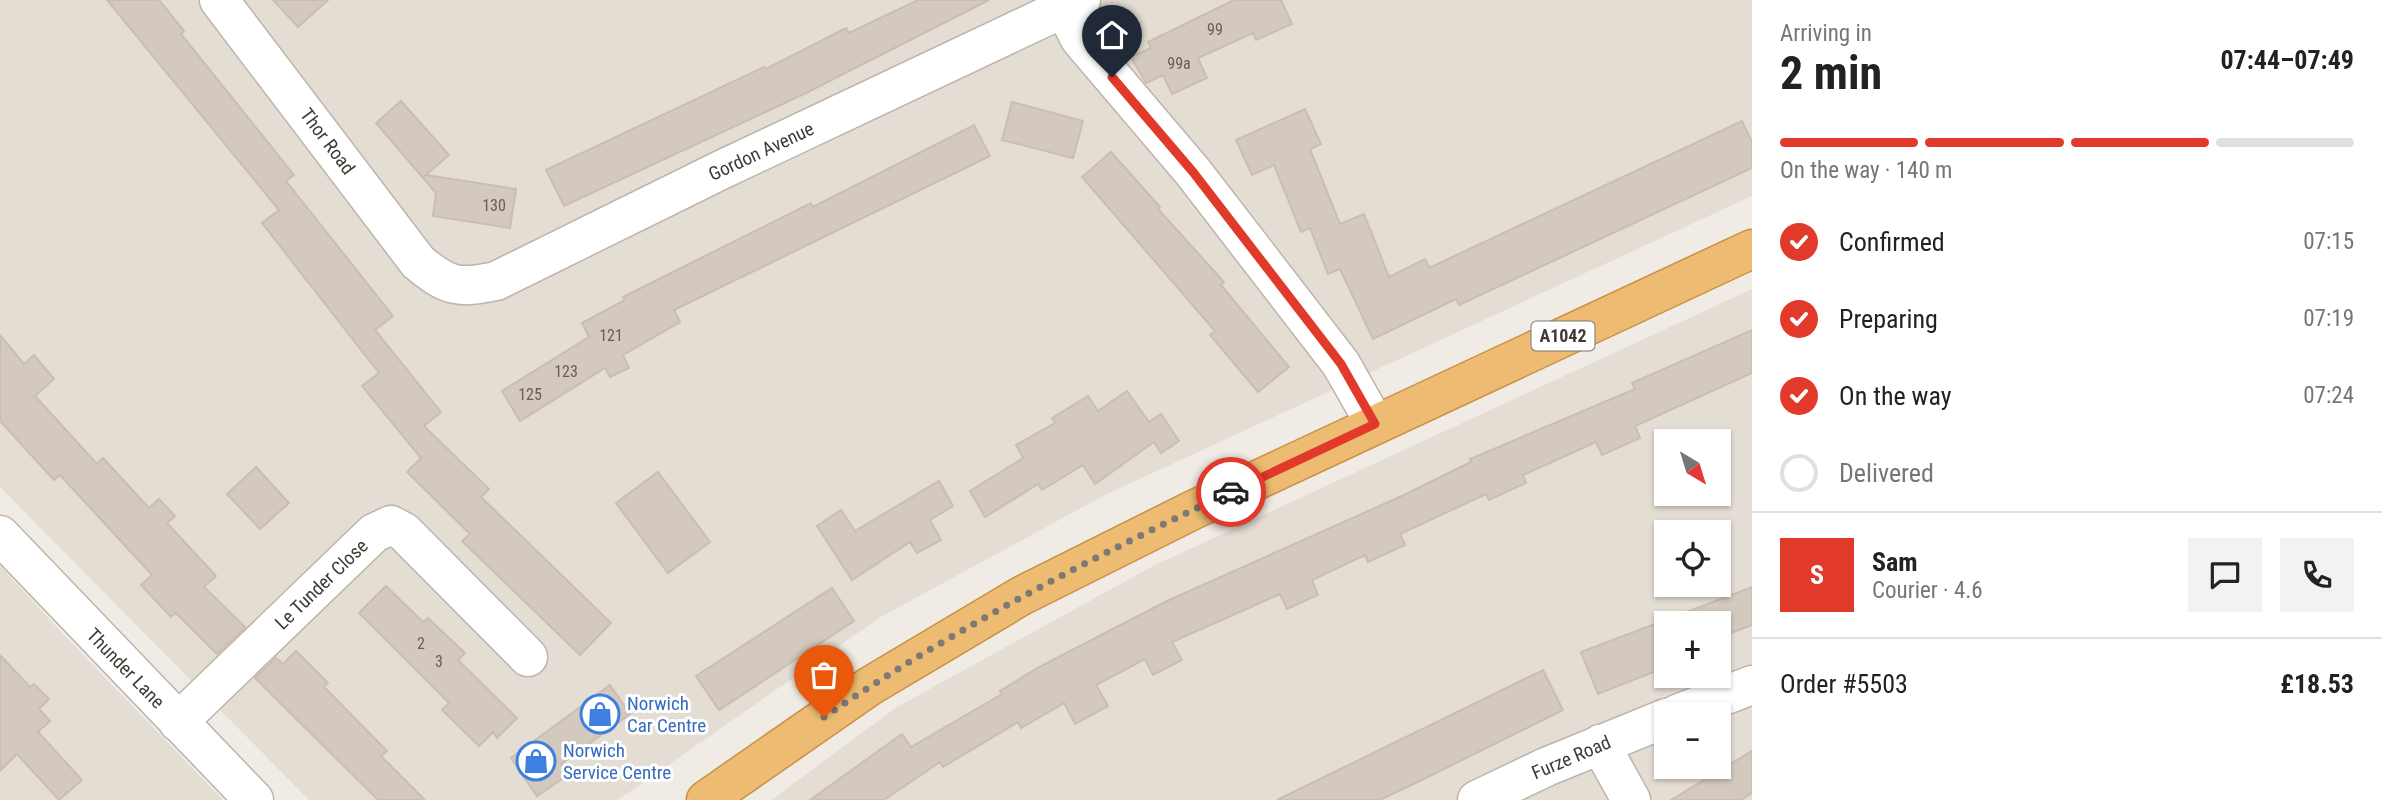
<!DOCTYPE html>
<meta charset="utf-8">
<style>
:root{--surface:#fff;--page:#f2f2f2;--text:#222;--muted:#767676;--line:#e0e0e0;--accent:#e1392a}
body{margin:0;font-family:"Roboto Condensed",sans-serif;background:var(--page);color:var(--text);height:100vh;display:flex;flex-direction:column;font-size:26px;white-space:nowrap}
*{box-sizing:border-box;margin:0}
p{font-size:23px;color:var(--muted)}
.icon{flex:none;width:38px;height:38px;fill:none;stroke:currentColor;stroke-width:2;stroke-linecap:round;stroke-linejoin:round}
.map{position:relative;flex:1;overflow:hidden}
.side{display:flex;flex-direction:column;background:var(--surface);width:630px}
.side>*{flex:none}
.needle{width:46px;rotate:142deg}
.controls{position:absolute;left:1654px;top:429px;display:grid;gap:14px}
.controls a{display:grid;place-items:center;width:77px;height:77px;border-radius:0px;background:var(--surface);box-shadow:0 2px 5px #0004;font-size:35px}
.pin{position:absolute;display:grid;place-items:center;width:60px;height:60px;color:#fff;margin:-72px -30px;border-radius:50% 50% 50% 0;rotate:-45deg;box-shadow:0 0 7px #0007}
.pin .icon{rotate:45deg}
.courier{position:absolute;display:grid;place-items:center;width:70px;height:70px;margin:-35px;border:5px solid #e1392a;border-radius:50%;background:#fff;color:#222;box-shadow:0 2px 9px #0007}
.head em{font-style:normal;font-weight:700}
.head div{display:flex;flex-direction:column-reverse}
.head{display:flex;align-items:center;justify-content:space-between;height:119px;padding:0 28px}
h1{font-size:46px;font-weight:700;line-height:52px}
.bar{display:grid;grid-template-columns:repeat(4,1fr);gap:10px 7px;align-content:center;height:84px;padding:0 28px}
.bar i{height:9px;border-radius:5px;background:var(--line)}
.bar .on{background:var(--accent)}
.bar p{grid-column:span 4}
.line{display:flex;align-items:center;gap:18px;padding:0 28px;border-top:2px solid var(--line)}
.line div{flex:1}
.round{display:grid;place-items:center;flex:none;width:74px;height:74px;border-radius:0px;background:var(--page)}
ol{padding:0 28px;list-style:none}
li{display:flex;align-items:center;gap:21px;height:77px}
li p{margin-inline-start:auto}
li .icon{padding:7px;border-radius:50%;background:var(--accent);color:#fff;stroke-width:4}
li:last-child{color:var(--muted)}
li i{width:38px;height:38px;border:4px solid var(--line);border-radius:50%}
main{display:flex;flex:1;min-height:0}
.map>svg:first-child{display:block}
.residential{fill:#e3ddd3;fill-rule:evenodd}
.building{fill:#d3c9be;stroke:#cabeaf;stroke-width:2}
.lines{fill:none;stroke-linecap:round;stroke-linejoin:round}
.minor-casing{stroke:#bdb5ab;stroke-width:41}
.highway-casing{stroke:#ca9044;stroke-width:41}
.minor{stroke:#fff;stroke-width:38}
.highway{stroke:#edbc72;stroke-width:38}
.done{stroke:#7e7972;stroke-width:7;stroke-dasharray:0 12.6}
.route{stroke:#e1392a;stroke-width:9}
.labels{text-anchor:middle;stroke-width:6;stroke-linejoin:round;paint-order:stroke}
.number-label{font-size:16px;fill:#665e57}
.shield{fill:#fff;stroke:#7a7672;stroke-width:2}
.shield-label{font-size:18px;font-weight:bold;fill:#413b35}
.street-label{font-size:19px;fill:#413b35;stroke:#fff}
.shop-label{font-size:19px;fill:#366cbe;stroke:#fff;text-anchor:start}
</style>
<main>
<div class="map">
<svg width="1752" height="800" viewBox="0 0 1752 800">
<rect width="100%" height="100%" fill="#f0ebe4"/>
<g class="residential">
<path d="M0 0H1752V196L1105 495 879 618 618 800H309L0 487Z"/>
<path d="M1752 289V800H771L897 707 1153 566ZM1666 441H1718V494H1666ZM1666 532H1718V584H1666ZM1666 623H1718V676H1666ZM1666 714H1718V766H1666Z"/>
<path d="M0 566 62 633 223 800H0Z"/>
</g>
<g class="building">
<path d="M107 0H159L184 31 181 34 294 175 286 181 393 316 375 330 441 412 424 426 489 489 481 497 611 623 580 655 462 541 470 534 407 472 421 458 362 386 379 373 262 223 279 210Z"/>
<path d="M273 0H328L298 27Z"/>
<path d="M918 0H989L804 94 564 206 546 170 764 67 766 69 846 28 849 33Z"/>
<path d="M1234 0H1281L1292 24 1256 40 1253 33 1198 58 1207 78 1172 94 1163 75 1146 83 1131 57 1151 48 1148 42Z"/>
<path d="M401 101 449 155 426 175 516 189 510 228 433 216 436 193 376 123Z"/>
<path d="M1012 102 1083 121 1073 158 1002 140Z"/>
<path d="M1305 109 1321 144 1310 149 1340 224 1364 214 1389 277 1425 259 1429 268 1742 121 1752 142V168L1459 305 1456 299 1373 339 1340 269 1328 274 1310 228 1301 232 1274 165 1252 175 1236 140Z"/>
<path d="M974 125 990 156 674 310 680 322 623 355 629 368 610 377 605 368 520 421 502 391 589 337 582 323 625 300 623 297 811 203 813 207Z"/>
<path d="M1111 152 1160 207 1158 209 1224 282 1221 285 1289 367 1258 392 1210 335 1215 331 1082 177Z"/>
<path d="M1752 330V373L1635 426 1640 438 1602 455 1596 442 1523 475 1526 483 1489 500 1486 494 1400 534 1405 545 1368 562 1365 555 1312 580 1318 595 1287 609 1280 594 1172 642 1182 660 1153 675 1145 659 1096 685 1108 706 1075 724 1064 703 1021 728 1018 722 943 767 940 762 884 800H810L902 734 911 747 1002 694 1000 691 1039 667 1167 601 1404 495 1471 462 1470 459 1635 389 1632 383Z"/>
<path d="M0 335 24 364 34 355 54 379 35 396 97 464 103 458 149 508 159 499 175 516 167 523 216 576 204 587 245 627 217 654 176 613 171 617 141 585 152 575 60 475 54 480 0 421Z"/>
<path d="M1127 391 1149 422 1161 414 1179 441 1161 453 1154 442 1095 484 1083 465 1042 490 1038 484 985 517 970 491 1023 458 1016 445 1055 423 1052 418 1088 396 1098 411Z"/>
<path d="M256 467 289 503 260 529 227 494Z"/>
<path d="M658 472 710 542 668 573 616 503Z"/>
<path d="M939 481 953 506 930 520 941 540 917 553 910 542 852 580 817 526 841 510 855 531Z"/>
<path d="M386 586 423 622 428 618 465 653 458 660 517 718 497 738 493 732 479 746 442 710 449 703 359 613Z"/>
<path d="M1752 587V625L1718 638V623H1666V667L1598 694 1581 652Z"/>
<path d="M832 588 854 621 719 710 696 676Z"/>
<path d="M296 651 328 683 324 687 387 751 381 756 425 800H378L255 678 276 658 283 664Z"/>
<path d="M0 655 30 687 34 684 49 699 39 709 50 721 38 732 82 780 59 800 17 754 0 771Z"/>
<path d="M1543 670 1563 710 1434 774 1380 800H1277Z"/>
<path d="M610 685 630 714 561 764 568 775 537 796 511 758Z"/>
<path d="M1752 751V793L1741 800H1671Z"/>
</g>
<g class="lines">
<defs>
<g id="minor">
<path d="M219 0 418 262C448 287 458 289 496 281L721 170 1081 0"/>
<path d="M1064 8 1080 39 1193 172 1341 364 1375 424"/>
<path d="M0 535 254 800"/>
<path d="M1677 714 1752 685"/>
<path d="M178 722 374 533 391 525 404 532 528 657"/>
<path d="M1600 744 1631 800"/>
<path d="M1477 800 1546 767 1666 718"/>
</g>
<path id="highway" d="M706 800 870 686 1021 596 1193 510 1752 249"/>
</defs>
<use href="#minor" class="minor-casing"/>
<use href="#highway" class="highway-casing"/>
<use href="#minor" class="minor"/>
<use href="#highway" class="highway"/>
</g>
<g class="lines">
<path class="done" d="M824 717C952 630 1090 558 1231 492"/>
<path class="route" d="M1112 77 1193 172 1341 364 1375 424 1231 492"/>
</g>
<defs>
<symbol id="shop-ring" viewBox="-11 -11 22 22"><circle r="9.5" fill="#fff" stroke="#3f7fe0" stroke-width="1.5"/><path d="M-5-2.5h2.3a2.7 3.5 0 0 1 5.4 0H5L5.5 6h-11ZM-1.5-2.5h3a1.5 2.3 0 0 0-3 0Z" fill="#3f7fe0"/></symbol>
</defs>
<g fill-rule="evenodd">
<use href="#shop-ring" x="578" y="692" width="44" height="44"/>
<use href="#shop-ring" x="514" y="739" width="44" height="44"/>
</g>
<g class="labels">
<g class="number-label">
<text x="1215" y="35">99</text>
<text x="1179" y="69">99a</text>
<text x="494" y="211">130</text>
<text x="611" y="341">121</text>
<text x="566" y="377">123</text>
<text x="530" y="400">125</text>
<text x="421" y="649">2</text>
<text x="439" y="667">3</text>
</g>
<rect class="shield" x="1531.5" y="321.5" width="63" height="29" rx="5"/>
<g class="shield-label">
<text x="1563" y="342">A1042</text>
</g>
<g class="street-label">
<text transform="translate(328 141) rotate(53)" y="7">Thor Road</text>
<text transform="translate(761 151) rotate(-25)" y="7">Gordon Avenue</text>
<text transform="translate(321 584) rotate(-44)" y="7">Le Tunder Close</text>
<text transform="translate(126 668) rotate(46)" y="7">Thunder Lane</text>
<text transform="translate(1571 757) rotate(-23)" y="7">Furze Road</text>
</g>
<g class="shop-label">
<text x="627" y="710">Norwich<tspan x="627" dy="22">Car Centre</tspan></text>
<text x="563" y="757">Norwich<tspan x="563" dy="22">Service Centre</tspan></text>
</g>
</g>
</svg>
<div class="controls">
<a><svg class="needle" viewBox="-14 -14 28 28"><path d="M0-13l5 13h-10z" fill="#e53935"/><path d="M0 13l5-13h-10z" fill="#767676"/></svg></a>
<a><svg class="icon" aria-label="locate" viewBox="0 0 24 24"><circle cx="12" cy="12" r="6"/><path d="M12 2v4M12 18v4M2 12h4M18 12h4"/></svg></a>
<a>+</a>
<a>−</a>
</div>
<div class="pin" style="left:824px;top:717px;background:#ea580c"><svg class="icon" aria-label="bag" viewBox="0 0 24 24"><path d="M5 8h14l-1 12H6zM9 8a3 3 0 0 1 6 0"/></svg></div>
<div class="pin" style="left:1112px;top:77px;background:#1f2937"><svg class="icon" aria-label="home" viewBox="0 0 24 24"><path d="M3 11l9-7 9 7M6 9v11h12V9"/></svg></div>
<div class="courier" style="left:1231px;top:492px"><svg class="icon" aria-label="car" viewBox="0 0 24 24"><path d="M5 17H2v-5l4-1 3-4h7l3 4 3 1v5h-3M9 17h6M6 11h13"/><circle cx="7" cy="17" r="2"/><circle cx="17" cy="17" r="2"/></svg></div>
</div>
<section class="side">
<div class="head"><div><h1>2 min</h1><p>Arriving in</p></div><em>07:44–07:49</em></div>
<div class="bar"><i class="on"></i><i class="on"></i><i class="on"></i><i></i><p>On the way · 140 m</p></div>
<ol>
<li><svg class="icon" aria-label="check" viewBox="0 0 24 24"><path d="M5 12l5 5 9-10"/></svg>Confirmed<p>07:15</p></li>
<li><svg class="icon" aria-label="check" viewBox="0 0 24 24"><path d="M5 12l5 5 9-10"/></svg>Preparing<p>07:19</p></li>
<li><svg class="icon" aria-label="check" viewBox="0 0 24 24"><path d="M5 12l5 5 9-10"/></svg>On the way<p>07:24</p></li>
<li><i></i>Delivered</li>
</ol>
<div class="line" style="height:126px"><b class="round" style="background:var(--accent);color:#fff">S</b><div><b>Sam</b><p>Courier · 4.6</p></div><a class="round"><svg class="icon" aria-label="chat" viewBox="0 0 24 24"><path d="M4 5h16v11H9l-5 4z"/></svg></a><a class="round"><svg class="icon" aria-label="phone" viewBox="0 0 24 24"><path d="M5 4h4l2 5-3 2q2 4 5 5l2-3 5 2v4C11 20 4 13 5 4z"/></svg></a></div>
<div class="line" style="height:91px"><div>Order #5503</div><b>£18.53</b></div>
</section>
</main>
